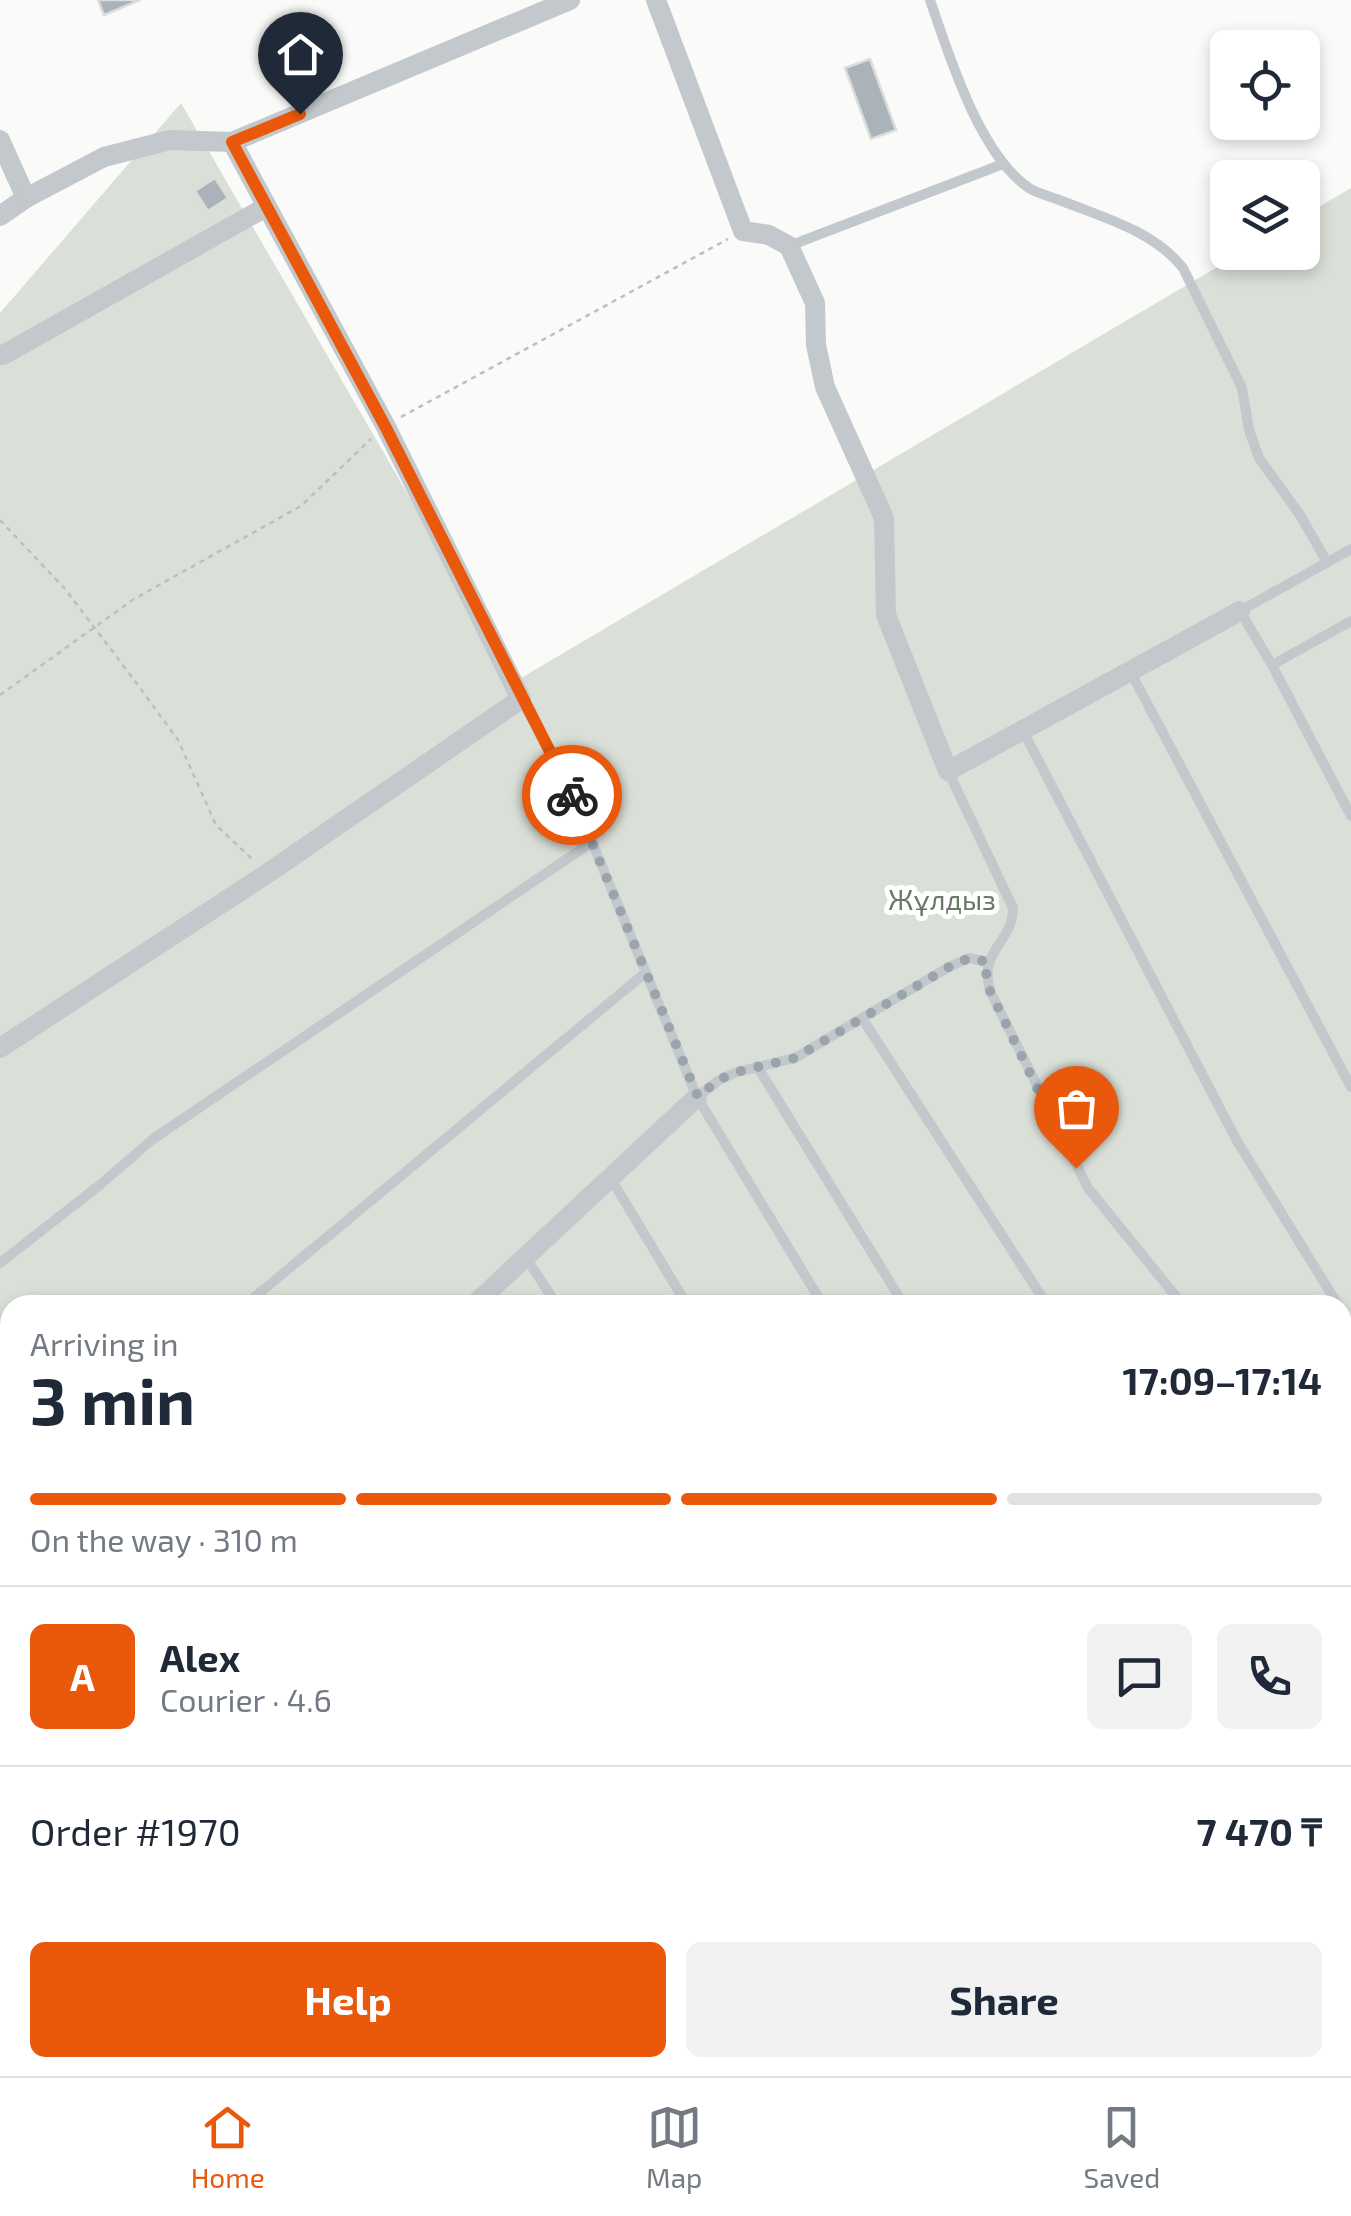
<!DOCTYPE html>
<meta charset="utf-8">
<style>
:root{--surface:#fff;--page:#f2f2f3;--text:#1f2937;--muted:#747a83;--line:#e0e1e3;--accent:#ea580c}
body{margin:0;font-family:"Exo 2",sans-serif;background:var(--page);color:var(--text);height:100vh;display:flex;flex-direction:column;font-size:38px;white-space:nowrap}
*{box-sizing:border-box;margin:0}
p{font-size:32px;color:var(--muted)}
.icon{flex:none;width:55px;height:55px;fill:none;stroke:currentColor;stroke-width:2;stroke-linecap:round;stroke-linejoin:round}
.map{position:relative;flex:1;overflow:hidden}
.sheet{position:absolute;left:0px;top:1295px;width:1352px;height:782px;display:flex;flex-direction:column;background:var(--surface);border-radius:30px 30px 0 0;box-shadow:0 5px 15px #0003}
.sheet>*{flex:none}
.controls{position:absolute;left:1210px;top:30px;display:grid;gap:20px}
.controls a{display:grid;place-items:center;width:110px;height:110px;border-radius:15px;background:var(--surface);box-shadow:0 5px 15px #0003;font-size:50px}
.pin{position:absolute;display:grid;place-items:center;width:85px;height:85px;color:#fff;margin:-102px -42px;border-radius:50% 50% 50% 0;rotate:-45deg;box-shadow:0 0 10px #0007}
.pin .icon{rotate:45deg}
.courier{position:absolute;display:grid;place-items:center;width:100px;height:100px;margin:-50px;border:8px solid #ea580c;border-radius:50%;background:#fff;color:#222;box-shadow:0 2px 12px #0007}
.headline em{font-style:normal;font-weight:700}
.headline div{display:flex;flex-direction:column-reverse}
.headline{display:flex;align-items:center;justify-content:space-between;height:170px;padding:0 30px}
h1{font-size:65px;font-weight:700;line-height:75px}
.bar{display:grid;grid-template-columns:repeat(4,1fr);gap:15px 10px;align-content:center;height:120px;padding:0 30px}
.bar i{height:12px;border-radius:8px;background:var(--line)}
.bar .active{background:var(--accent)}
.bar p{grid-column:span 4}
.line{display:flex;align-items:center;gap:25px;padding:0 30px;border-top:2px solid var(--line)}
.line div{flex:1}
.round{display:grid;place-items:center;flex:none;width:105px;height:105px;border-radius:15px;background:var(--page)}
.action{display:flex;gap:20px;margin-top:auto;padding:20px 30px}
.action a{flex:1;height:115px;border-radius:15px;background:var(--accent);color:#fff;font-size:40px;font-weight:700;line-height:115px;text-align:center}
.action a+a{background:var(--page);color:var(--text)}
.dock{display:flex;justify-content:space-around;align-items:center;height:140px;border-top:2px solid var(--line);background:var(--surface);font-size:28px;color:var(--muted)}
.dock a{display:grid;justify-items:center;gap:5px}
.dock .active{color:var(--accent)}
.map>svg:first-child{display:block}
.green{fill:#dadfd7}
.building{fill:#aab3b9;stroke:#dcdcda;stroke-width:2.5}
.lines{fill:none;stroke-linecap:round;stroke-linejoin:round}
.path{stroke:#bbbfc2;stroke-width:2.5;stroke-dasharray:5 5;stroke-linecap:butt}
.service{stroke:#c3c8cc;stroke-width:10}
.minor{stroke:#c3c8cc;stroke-width:20}
.done{stroke:#99a4ac;stroke-width:10;stroke-dasharray:0 18}
.route{stroke:#ea580c;stroke-width:12}
.labels{text-anchor:middle;stroke-width:10;stroke-linejoin:round;paint-order:stroke}
.park-label{font-size:28px;fill:#687a64;stroke:#fff}
</style>
<div class="map">
<svg width="1351" height="2076" viewBox="0 0 1351 2076">
<rect width="100%" height="100%" fill="#fafaf8"/>
<path class="green" d="M181 103 516 681 1241 253 1302 252 1303 216 1351 188V1640L1343 1645 1342 1305H10V2068H621L611 2076H0V313Z"/>
<g class="building">
<path d="M98 0H140L104 15Z"/>
<path d="M870 59 896 130 871 139 845 68Z"/>
<path d="M215 178 228 198 208 211 195 191Z"/>
</g>
<g class="lines">
<g class="path">
<path d="M401 417 728 239"/>
<path d="M0 520 65 589 132 677 178 740 216 825 252 859"/>
<path d="M0 695 134 599 301 506 371 439"/>
</g>
<g class="service">
<path d="M930 0C949 55 979 154 1029 188 1037 193 1048 196 1057 199 1101 217 1153 230 1183 268L1242 388 1249 430 1259 458 1300 515 1327 562"/>
<path d="M789 246 1003 164"/>
<path d="M1351 621 1272 665 1351 816"/>
<path d="M1272 665 1240 611 1351 549"/>
<path d="M1130 671 1351 1087"/>
<path d="M521 699 567 781 697 1097 719 1080 737 1072 795 1058 862 1018"/>
<path d="M1022 729 1237 1141 1338 1305"/>
<path d="M948 771 1013 908C1013 943 978 950 990 991L1088 1188 1183 1305"/>
<path d="M988 962 969 958 949 967 862 1018 1047 1305"/>
<path d="M757 1066 904 1305"/>
<path d="M697 1097 823 1305"/>
<path d="M610 1177 687 1305"/>
<path d="M525 1256 557 1305"/>
<path d="M0 1263 101 1184 153 1139 592 842"/>
<path d="M245 1305 644 974"/>
<path d="M1342 1312 1351 1325"/>
<path d="M1342 1539 1351 1554"/>
</g>
<g class="minor">
<path d="M656 0 743 231 769 235 789 246 815 303 816 345 825 387 884 518 886 615 948 771 1240 611"/>
<path d="M0 140 26 198 0 216"/>
<path d="M26 198 104 157 170 140 232 142 570 0"/>
<path d="M3 355 266 207"/>
<path d="M0 1048 268 873 521 699 385 425 232 142"/>
<path d="M474 1305 697 1097"/>
<path d="M1342 1664 1351 1660"/>
<path d="M0 1724 10 1722"/>
<path d="M172 2068 177 2076"/>
<path d="M575 2068 607 2076"/>
<path d="M408 2076 440 2068"/>
<path d="M665 2076 670 2068"/>
</g>
</g>
<g class="lines">
<path class="done" d="M572 795 698 1097 718 1080 737 1072 795 1058 949 967 969 958 988 962 986 976 990 991 1076 1168"/>
<path class="route" d="M300 114 232 142 385 426 572 795"/>
</g>
<g class="labels">
<g class="park-label">
<text x="942" y="910">Жұлдыз</text>
</g>
</g>
</svg>
<div class="controls">
<a><svg class="icon" aria-label="locate" viewBox="0 0 24 24"><circle cx="12" cy="12" r="6"/><path d="M12 2v4M12 18v4M2 12h4M18 12h4"/></svg></a>
<a><svg class="icon" aria-label="layers" viewBox="0 0 24 24"><path d="M12 4l9 5-9 5-9-5zM3 14l9 5 9-5"/></svg></a>
</div>
<div class="pin" style="left:1076px;top:1168px;background:#ea580c"><svg class="icon" aria-label="bag" viewBox="0 0 24 24"><path d="M5 8h14l-1 12H6zM9 8a3 3 0 0 1 6 0"/></svg></div>
<div class="pin" style="left:300px;top:114px;background:#1f2937"><svg class="icon" aria-label="home" viewBox="0 0 24 24"><path d="M3 11l9-7 9 7M6 9v11h12V9"/></svg></div>
<div class="courier" style="left:572px;top:795px"><svg class="icon" aria-label="bike" viewBox="0 0 24 24"><circle cx="6" cy="16" r="4"/><circle cx="18" cy="16" r="4"/><path d="M6 16l4-8h5l3 8M10 8l3 8H6M13 5h3"/></svg></div>
<section class="sheet">
<div class="headline"><div><h1>3 min</h1><p>Arriving in</p></div><em>17:09–17:14</em></div>
<div class="bar"><i class="active"></i><i class="active"></i><i class="active"></i><i></i><p>On the way · 310 m</p></div>
<div class="line" style="height:180px"><b class="round" style="background:var(--accent);color:#fff">A</b><div><b>Alex</b><p>Courier · 4.6</p></div><a class="round"><svg class="icon" aria-label="chat" viewBox="0 0 24 24"><path d="M4 5h16v11H9l-5 4z"/></svg></a><a class="round"><svg class="icon" aria-label="phone" viewBox="0 0 24 24"><path d="M5 4h4l2 5-3 2q2 4 5 5l2-3 5 2v4C11 20 4 13 5 4z"/></svg></a></div>
<div class="line" style="height:130px"><div>Order #1970</div><b>7 470 ₸</b></div>
<div class="action"><a>Help</a><a>Share</a></div>
</section>
</div>
<nav class="dock">
<a class="active"><svg class="icon" aria-label="home" viewBox="0 0 24 24"><path d="M3 11l9-7 9 7M6 9v11h12V9"/></svg>Home</a>
<a><svg class="icon" aria-label="map" viewBox="0 0 24 24"><path d="M3 6l6-2 6 2 6-2v14l-6 2-6-2-6 2zM9 4v14M15 6v14"/></svg>Map</a>
<a><svg class="icon" aria-label="saved" viewBox="0 0 24 24"><path d="M7 4h10v16l-5-4-5 4z"/></svg>Saved</a>
</nav>
